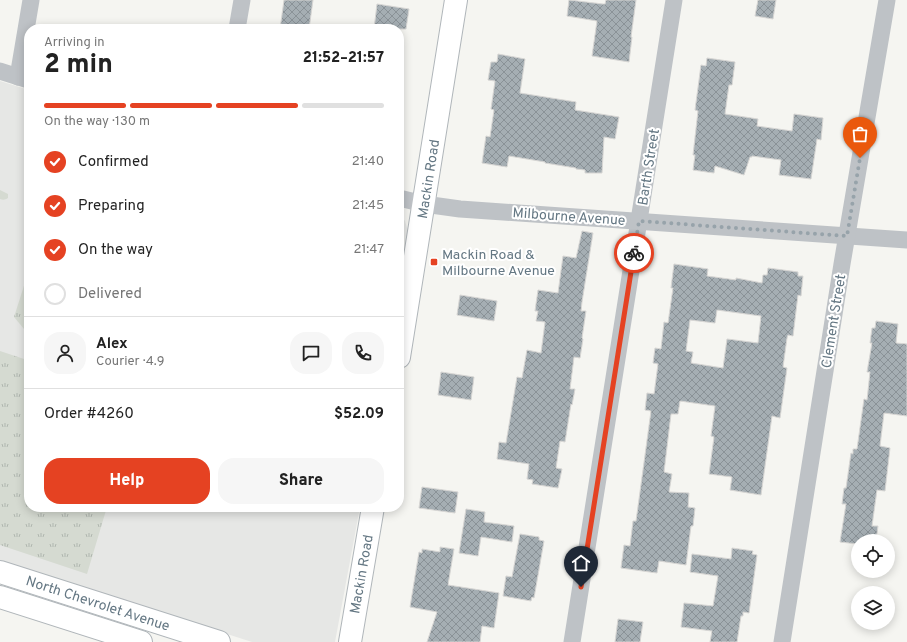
<!DOCTYPE html>
<meta charset="utf-8">
<style>
:root{--surface:#fff;--page:#f6f6f6;--text:#222;--muted:#767676;--line:#e0e0e0;--accent:#e54222}
body{margin:0;font-family:Overpass,sans-serif;background:var(--page);color:var(--text);height:100vh;display:flex;flex-direction:column;font-size:15px;white-space:nowrap}
*{box-sizing:border-box;margin:0}
p{font-size:13px;color:var(--muted)}
.icon{flex:none;width:22px;height:22px;fill:none;stroke:currentColor;stroke-width:2;stroke-linecap:round;stroke-linejoin:round}
.map{position:relative;flex:1;overflow:hidden}
.panel{position:absolute;left:24px;top:24px;width:380px;height:488px;display:flex;flex-direction:column;background:var(--surface);border-radius:16px;box-shadow:0 2px 10px #0003}
.panel>*{flex:none}
.fabs{position:absolute;left:851px;top:534px;display:grid;gap:8px}
.fabs a{display:grid;place-items:center;width:44px;height:44px;border-radius:50%;background:var(--surface);box-shadow:0 2px 10px #0003;font-size:20px}
.pin{position:absolute;display:grid;place-items:center;width:34px;height:34px;color:#fff;margin:-41px -17px;border-radius:50% 50% 50% 0;rotate:-45deg;box-shadow:0 0 4px #0007}
.pin .icon{rotate:45deg}
.courier{position:absolute;display:grid;place-items:center;width:40px;height:40px;margin:-20px;border:3px solid #e54222;border-radius:50%;background:#fff;color:#222;box-shadow:0 1px 5px #0007}
.head em{font-style:normal;font-weight:800}
.head div{display:flex;flex-direction:column-reverse}
.head{display:flex;align-items:center;justify-content:space-between;height:68px;padding:0 20px}
h1{font-size:26px;font-weight:800;line-height:30px}
.bar{display:grid;grid-template-columns:repeat(4,1fr);gap:6px 4px;align-content:center;height:48px;padding:0 20px}
.bar i{height:5px;border-radius:3px;background:var(--line)}
.bar .active{background:var(--accent)}
.bar p{grid-column:span 4}
.line{display:flex;align-items:center;gap:10px;padding:0 20px;border-top:1px solid var(--line)}
.line div{flex:1}
.round{display:grid;place-items:center;flex:none;width:42px;height:42px;border-radius:16px;background:var(--page)}
ol{padding:0 20px;list-style:none}
li{display:flex;align-items:center;gap:12px;height:44px}
li p{margin-inline-start:auto}
li .icon{padding:4px;border-radius:50%;background:var(--accent);color:#fff;stroke-width:4}
li:last-child{color:var(--muted)}
li i{width:22px;height:22px;border:2px solid var(--line);border-radius:50%}
.cta{display:flex;gap:8px;margin-top:auto;padding:8px 20px}
.cta a{flex:1;height:46px;border-radius:16px;background:var(--accent);color:#fff;font-size:16px;font-weight:800;line-height:46px;text-align:center}
.cta a+a{background:var(--page);color:var(--text)}
.map>svg:first-child{display:block}
.built{fill:#e6e7e5}
.grass{fill:#d5dad1}
.park{fill:url(#park-tufts)}
.building{fill:url(#building-cross-hatch);stroke:#d7d6d4;fill-rule:evenodd}
.lines{fill:none;stroke-linecap:round;stroke-linejoin:round}
.secondary-casing{stroke:#b0b6ba;stroke-width:24}
.street{stroke:#bec2c6;stroke-width:17}
.secondary{stroke:#fff;stroke-width:22}
.done{stroke:#97a3aa;stroke-width:4;stroke-dasharray:0 7.2}
.route{stroke:#e54222;stroke-width:5}
.poi-dot{fill:#e54222;stroke:#fff;stroke-width:1.5}
.labels{text-anchor:middle;stroke-width:4;stroke-linejoin:round;paint-order:stroke}
.street-label{font-size:14px;fill:#647783;stroke:#fff}
.poi-label{font-size:14px;fill:#647783;stroke:#fff;text-anchor:start}
</style>
<div class="map">
<svg width="907" height="642" viewBox="0 0 907 642">
<defs>
<pattern id="park-tufts" width="24" height="20" patternUnits="userSpaceOnUse"><rect width="24" height="20" fill="#d5dad1"/><path d="M3 7l-1-3M5 7V3M7 7l1-3M15 17l-1-3M17 17v-4M19 17l1-3" fill="none" stroke="#b0b6af"/></pattern>
<pattern id="building-cross-hatch" width="8" height="8" patternUnits="userSpaceOnUse"><rect width="8" height="8" fill="#a5aeb3"/><path d="M0 0l8 8M0 8l8-8" fill="none" stroke="#8a9297"/></pattern>
</defs>
<rect width="100%" height="100%" fill="#f5f5f1"/>
<g class="built">
<path d="M0 81 29 90V507H360L335 642H252L0 561Z"/>
<path d="M399 213 405 221 408 231 399 295Z"/>
</g>
<path class="grass" d="M0 190 8 194V198C5 200 3 200 0 199Z"/>
<g class="park">
<path d="M29 270V335L14 317Z"/>
<path d="M29 343V507H107L87 574 0 545V351L24 359Z"/>
</g>
<g class="building">
<path d="M284 0H313L309 29H280Z"/>
<path d="M569 0 603 4H605L606 0H636L631 37H632L629 62 592 56 597 21 567 16Z"/>
<path d="M758 0H776L773 19 755 16Z"/>
<path d="M377 4 409 9 406 29H374Z"/>
<path d="M498 54 525 59 520 93 576 102 575 110 619 117 615 139 604 137 602 173H585V170L576 169V168L545 163V162L509 156 507 167 482 163 486 136 490 137 494 110 491 109 495 81 488 80 491 62H497Z"/>
<path d="M707 58 735 62 732 85H729L725 114 758 119 757 126 792 131 794 114 823 118 821 140 817 139 811 179 779 175 781 160 752 156V157H750L744 175 715 166 714 173 693 170 695 155H693L698 111 695 110 701 65 706 66Z"/>
<path d="M582 231 593 233 582 302 581 311H586L582 338 583 339 580 358 574 357 570 389H575L572 405 571 404 565 442 560 441 556 468 562 469 558 488 532 484 533 480 527 479 529 464 497 459 499 442 506 443 517 377 522 378 527 350 541 353 545 322 536 321 538 311H535L538 290 558 293 563 256 576 258Z"/>
<path d="M674 264 708 269 707 276 736 280V278L762 283 763 275H767L768 268 798 272V276H803L801 296 798 295 793 336 788 335 787 338 783 367 787 368 780 418 772 416 761 495 730 490 732 477 709 474 714 437 711 436 715 406 680 401 678 414H671L664 472 672 474 669 492 689 493 688 507 695 508 693 526H691L686 565 659 561 657 573 621 568 624 545 630 546 633 521H636L651 411 645 410 647 393 654 394 658 364 653 363 655 348 661 349 664 322 668 323 673 288H671ZM717 310 761 316 758 343 727 339 723 368 691 363 693 352 686 351 690 320 715 323Z"/>
<path d="M460 295 497 301 494 321 457 315Z"/>
<path d="M876 321 898 324 896 343 907 344V416L884 413 880 446 890 448 885 491 877 490 872 526H878L876 541H858V544L840 542 846 504H842L844 488H846L851 453 853 454V449H857L864 399 867 400 870 372H867L872 343H870L872 328H875Z"/>
<path d="M441 372 474 377 471 400 438 395Z"/>
<path d="M422 487 458 492 455 513 419 508Z"/>
<path d="M466 509 485 512 484 522 514 526 512 542 481 537 478 556 459 553Z"/>
<path d="M520 534 539 537V540L544 541 534 598 532 597 531 601 503 596 506 576 512 577Z"/>
<path d="M440 547 454 549 448 585 499 593 494 628 482 626 480 642H427L437 612 410 607 419 552 422 553V549L440 552Z"/>
<path d="M732 548 753 551 752 554 757 555 749 613 743 612V616H741L737 642H710L712 631 681 627 684 603 713 606 718 576 690 572 692 554 731 559Z"/>
<path d="M618 619 643 622 640 642H615Z"/>
</g>
<g class="lines">
<defs>
<g id="secondary">
<path d="M399 357 456 0"/>
<path d="M0 572 219 642"/>
<path d="M0 597 141 642"/>
<path d="M350 642 373 507"/>
</g>
</defs>
<use href="#secondary" class="secondary-casing"/>
<g class="street">
<path d="M237 29 242 0"/>
<path d="M0 71 28 80"/>
<path d="M18 77 31 0"/>
<path d="M399 198 424 204 460 209 907 240"/>
<path d="M572 642 674 0"/>
<path d="M782 642 842 264 887 0"/>
</g>
<use href="#secondary" class="secondary"/>
</g>
<g class="lines">
<path class="done" d="M634 253 639 221 847 236 860 158"/>
<path class="route" d="M581 587 634 253"/>
</g>
<rect class="poi-dot" x="430" y="258" width="8" height="8" rx="2"/>
<g class="labels">
<g class="street-label">
<text transform="translate(648 167) rotate(-81)" y="5">Barth Street</text>
<text transform="translate(428 179) rotate(-81)" y="5">Mackin Road</text>
<text transform="translate(569 216) rotate(4)" y="5">Milbourne Avenue</text>
<text transform="translate(833 321) rotate(-81)" y="5">Clement Street</text>
<text transform="translate(361 574) rotate(-80)" y="5">Mackin Road</text>
<text transform="translate(98 603) rotate(18)" y="5">North Chevrolet Avenue</text>
</g>
<g class="poi-label">
<text x="442" y="259">Mackin Road &amp;<tspan x="442" dy="16">Milbourne Avenue</tspan></text>
</g>
</g>
</svg>
<div class="fabs">
<a><svg class="icon" aria-label="locate" viewBox="0 0 24 24"><circle cx="12" cy="12" r="6"/><path d="M12 2v4M12 18v4M2 12h4M18 12h4"/></svg></a>
<a><svg class="icon" aria-label="layers" viewBox="0 0 24 24"><path d="M12 4l9 5-9 5-9-5zM3 14l9 5 9-5"/></svg></a>
</div>
<div class="pin" style="left:860px;top:158px;background:#ea580c"><svg class="icon" aria-label="bag" viewBox="0 0 24 24"><path d="M5 8h14l-1 12H6zM9 8a3 3 0 0 1 6 0"/></svg></div>
<div class="pin" style="left:581px;top:587px;background:#1f2937"><svg class="icon" aria-label="home" viewBox="0 0 24 24"><path d="M3 11l9-7 9 7M6 9v11h12V9"/></svg></div>
<div class="courier" style="left:634px;top:253px"><svg class="icon" aria-label="bike" viewBox="0 0 24 24"><circle cx="6" cy="16" r="4"/><circle cx="18" cy="16" r="4"/><path d="M6 16l4-8h5l3 8M10 8l3 8H6M13 5h3"/></svg></div>
<section class="panel">
<div class="head"><div><h1>2 min</h1><p>Arriving in</p></div><em>21:52–21:57</em></div>
<div class="bar"><i class="active"></i><i class="active"></i><i class="active"></i><i></i><p>On the way · 130 m</p></div>
<ol>
<li><svg class="icon" aria-label="check" viewBox="0 0 24 24"><path d="M5 12l5 5 9-10"/></svg>Confirmed<p>21:40</p></li>
<li><svg class="icon" aria-label="check" viewBox="0 0 24 24"><path d="M5 12l5 5 9-10"/></svg>Preparing<p>21:45</p></li>
<li><svg class="icon" aria-label="check" viewBox="0 0 24 24"><path d="M5 12l5 5 9-10"/></svg>On the way<p>21:47</p></li>
<li><i></i>Delivered</li>
</ol>
<div class="line" style="height:72px"><a class="round"><svg class="icon" aria-label="person" viewBox="0 0 24 24"><circle cx="12" cy="8" r="4"/><path d="M4 21q1-7 8-7t8 7"/></svg></a><div><b>Alex</b><p>Courier · 4.9</p></div><a class="round"><svg class="icon" aria-label="chat" viewBox="0 0 24 24"><path d="M4 5h16v11H9l-5 4z"/></svg></a><a class="round"><svg class="icon" aria-label="phone" viewBox="0 0 24 24"><path d="M5 4h4l2 5-3 2q2 4 5 5l2-3 5 2v4C11 20 4 13 5 4z"/></svg></a></div>
<div class="line" style="height:52px"><div>Order #4260</div><b>$52.09</b></div>
<div class="cta"><a>Help</a><a>Share</a></div>
</section>
</div>
